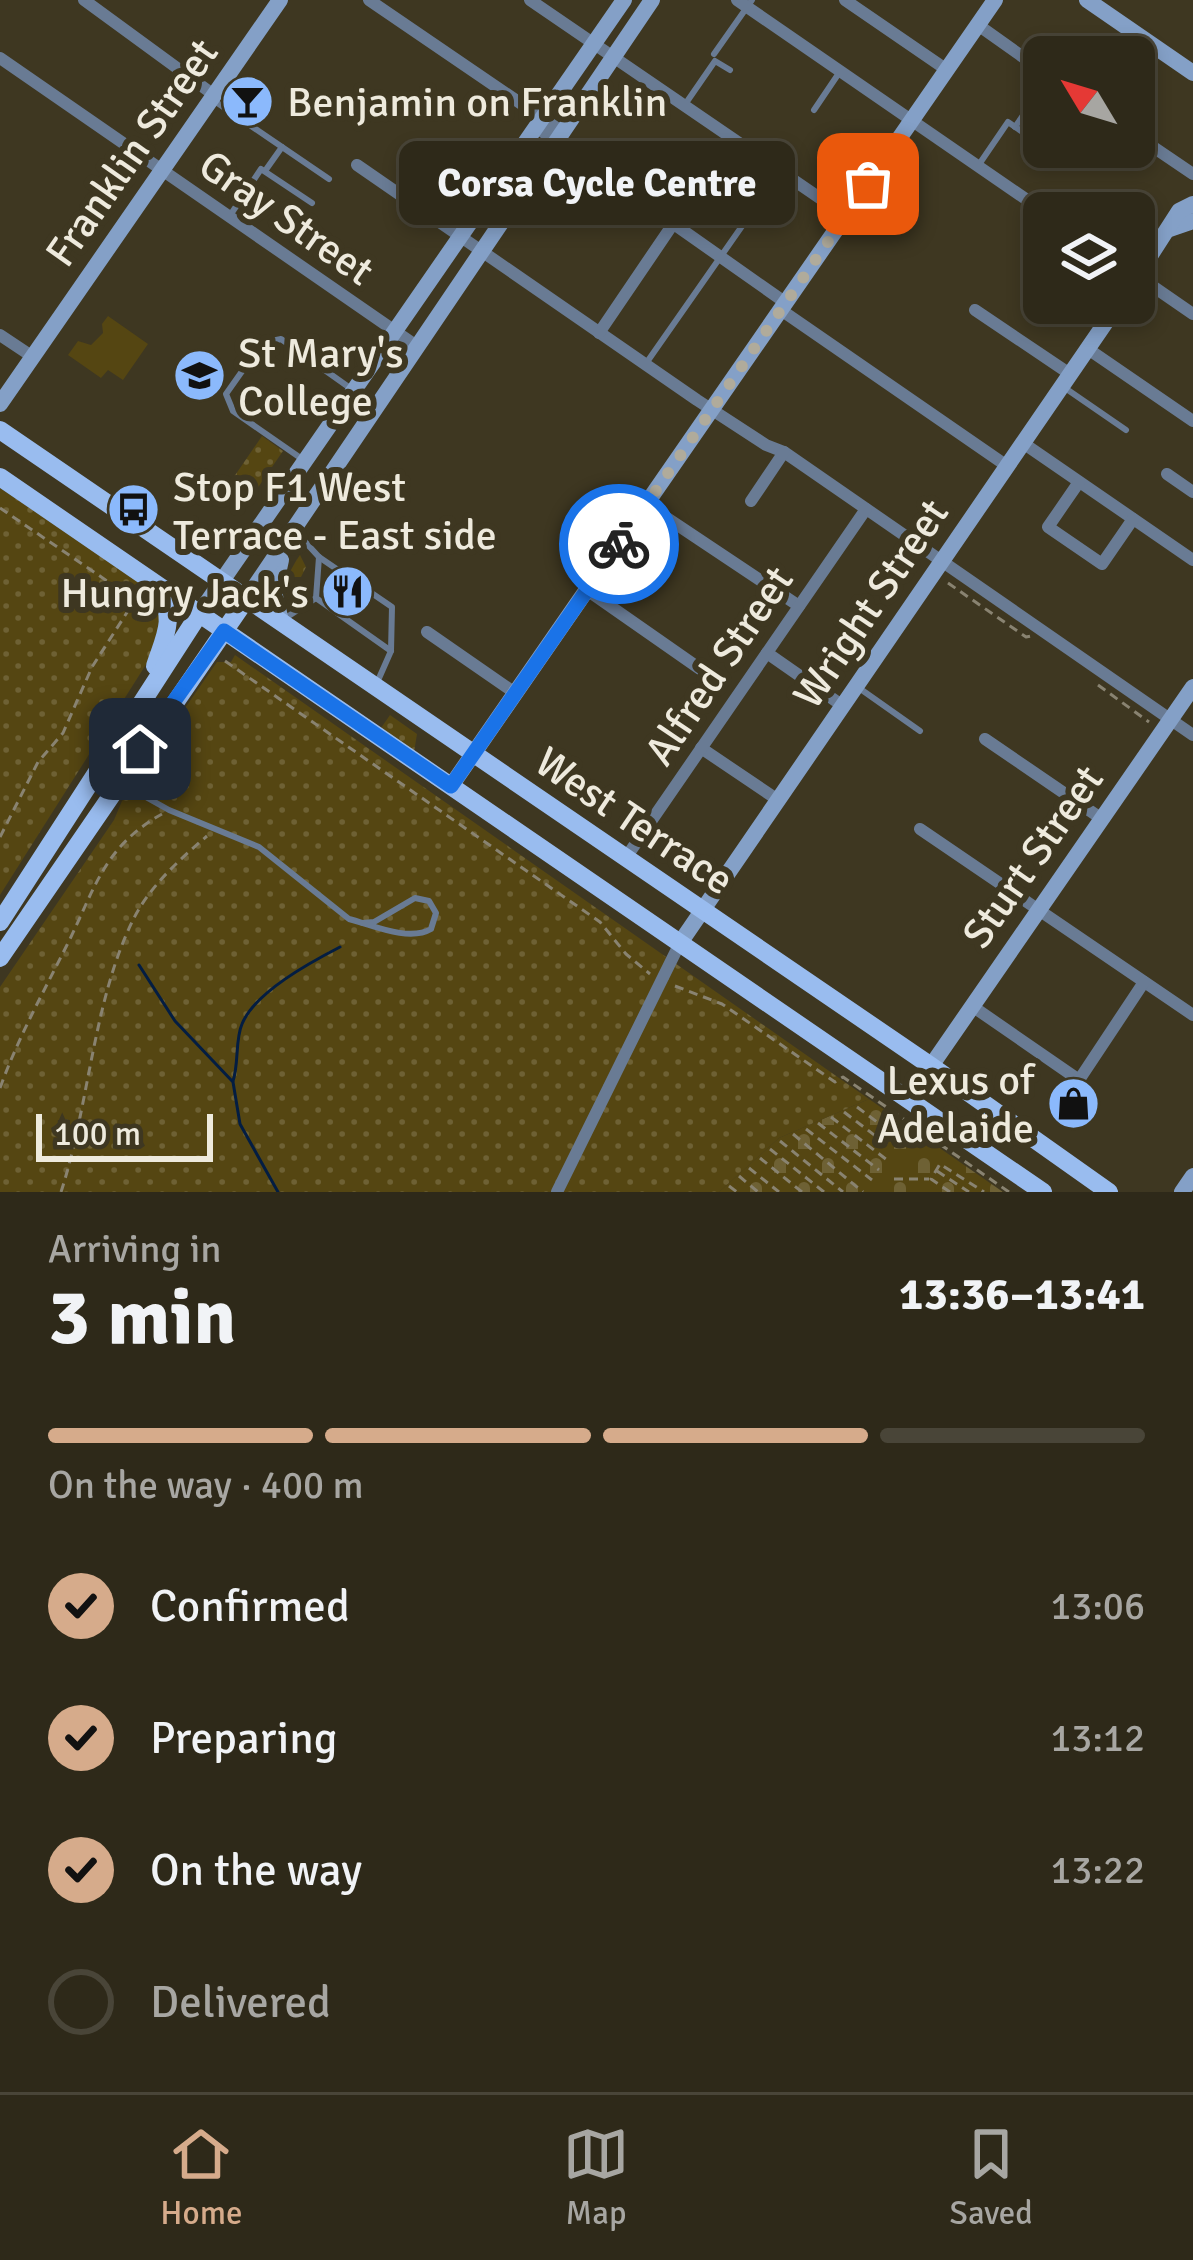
<!DOCTYPE html>
<meta charset="utf-8">
<style>
:root{--surface:#2e2919;--page:#363122;--text:#f1f3f6;--muted:#a7a6a2;--line:#494538;--accent:#d6ab8b}
body{margin:0;font-family:Signika,sans-serif;background:var(--page);color:var(--text);height:100vh;display:flex;flex-direction:column;font-size:45px;white-space:nowrap}
*{box-sizing:border-box;margin:0}
p{font-size:39px;color:var(--muted)}
.icon{flex:none;width:66px;height:66px;fill:none;stroke:currentColor;stroke-width:2;stroke-linecap:round;stroke-linejoin:round}
.map{position:relative;height:1192px;overflow:hidden}
.drawer{display:flex;flex-direction:column;background:var(--surface);flex:1}
.drawer>*{flex:none}
.needle{width:78px;rotate:308deg}
.buttons{position:absolute;left:1023px;top:36px;display:grid;gap:24px}
.buttons a{display:grid;place-items:center;width:132px;height:132px;border-radius:18px;background:var(--surface);box-shadow:0 6px 18px #0003,0 0 0 3px var(--line);font-size:60px}
.scale{position:absolute;left:36px;bottom:30px;width:177px;box-sizing:border-box;padding-left:12px;border:6px solid #eeeadd;border-top:0;font-size:33px;line-height:42px;white-space:nowrap;color:#eeeadd;-webkit-text-stroke:9px #3e3721;paint-order:stroke}
.pin{position:absolute;display:grid;place-items:center;width:102px;height:102px;color:#fff;margin:-51px;border-radius:24px;box-shadow:0 6px 18px #0006}
.courier{position:absolute;display:grid;place-items:center;width:120px;height:120px;margin:-60px;border:9px solid #1a73e8;border-radius:50%;background:#fff;color:#222;box-shadow:0 3px 15px #0007}
.bubble{position:absolute;height:84px;border-radius:18px;background:var(--surface);box-shadow:0 6px 18px #0003,0 0 0 3px var(--line);font-size:39px;font-weight:700;line-height:84px;text-align:center}
.headline em{font-style:normal;font-weight:700}
.headline div{display:flex;flex-direction:column-reverse}
.headline{display:flex;align-items:center;justify-content:space-between;height:204px;padding:0 48px}
h1{font-size:78px;font-weight:700;line-height:90px}
.bar{display:grid;grid-template-columns:repeat(4,1fr);gap:18px 12px;align-content:center;height:144px;padding:0 48px}
.bar i{height:15px;border-radius:9px;background:var(--line)}
.bar .on{background:var(--accent)}
.bar p{grid-column:span 4}
ol{padding:0 48px;list-style:none}
li{display:flex;align-items:center;gap:36px;height:132px}
li p{margin-inline-start:auto}
li .icon{padding:12px;border-radius:50%;background:var(--accent);color:#111;stroke-width:4}
li:last-child{color:var(--muted)}
li i{width:66px;height:66px;border:6px solid var(--line);border-radius:50%}
.menu{display:flex;justify-content:space-around;align-items:center;height:168px;border-top:3px solid var(--line);background:var(--surface);font-size:33px;color:var(--muted)}
.menu a{display:grid;justify-items:center;gap:6px}
.menu .on{color:var(--accent)}
.map>svg:first-child{display:block}
.grass{fill:#554612}
.cemetery{fill:url(#cemetery-stones)}
.park{fill:url(#park-dots)}
.lines{fill:none;stroke-linecap:round;stroke-linejoin:round}
.stream{stroke:#031d42;stroke-width:3}
.path{stroke:#898371;stroke-width:3;stroke-dasharray:9 6;stroke-linecap:butt}
.lane{stroke:#697b94;stroke-width:6}
.street{stroke:#697b94;stroke-width:12}
.secondary{stroke:#84a0c7;stroke-width:16}
.primary{stroke:#99bcef;stroke-width:18}
.done{stroke:#b0ab9b;stroke-width:12;stroke-dasharray:0 21.6}
.route{stroke:#1a73e8;stroke-width:15}
.labels{text-anchor:middle;stroke-width:12;stroke-linejoin:round;paint-order:stroke}
.poi-label{font-size:42px;fill:#eeeadd;stroke:#3e3721;text-anchor:start}
.street-label{font-size:42px;fill:#eeeadd;stroke:#3e3721}
</style>
<div class="map">
<svg width="1193" height="1192" viewBox="0 0 1193 1192">
<defs>
<pattern id="cemetery-stones" width="16" height="16" patternUnits="userSpaceOnUse" patternTransform="scale(3)"><rect width="16" height="16" fill="#554612"/><path d="M2 7V4a2 2 0 0 1 4 0v3zM10 15v-3a2 2 0 0 1 4 0v3z" fill="#6e6134"/></pattern>
<pattern id="park-dots" width="8" height="8" patternUnits="userSpaceOnUse" patternTransform="scale(3)"><rect width="8" height="8" fill="#554612"/><path d="M2 2h.1M6 6h.1" fill="none" stroke="#6e6134" stroke-width="1.8" stroke-linecap="round"/></pattern>
</defs>
<rect width="100%" height="100%" fill="#3e3721"/>
<path class="grass" d="M108 316 148 344 123 380 108 370 101 378 68 355 78 341 91 345 103 333 102 324Z"/>
<path class="cemetery" d="M869 1099 1003 1192H719L779 1138Z"/>
<g class="park">
<path d="M262 436 283 451 248 502 227 487Z"/>
<path d="M0 488 153 591 162 616 152 655 0 895Z"/>
<path d="M300 555 306 567 301 577H293L292 590 301 591 304 597 297 609C278 593 287 574 300 555Z"/>
<path d="M235 655 869 1099 779 1138 719 1192H0V987L114 820 122 801 139 785 153 754 217 662H231Z"/>
<path d="M390 715 417 734 414 752 381 728Z"/>
</g>
<g class="lines">
<g class="stream">
<path d="M139 965 175 1021 233 1082 240 1124 278 1192"/>
<path d="M233 1081C239 1063 235 1040 242 1024 255 992 311 962 340 947"/>
</g>
<g class="path">
<path d="M0 508 135 600 153 620"/>
<path d="M948 583 1026 637 1031 636"/>
<path d="M225 661 600 922 626 954 650 974"/>
<path d="M1098 685 1149 722"/>
<path d="M0 837 38 762 63 733 92 667 135 600"/>
<path d="M675 986 722 1004 835 1082 843 1077 1009 1192"/>
<path d="M0 1088C18 1038 43 993 67 945 95 889 103 847 162 814"/>
<path d="M857 1107 897 1137"/>
<path d="M844 1112 890 1147"/>
<path d="M831 1117 887 1160"/>
<path d="M818 1123 879 1170"/>
<path d="M806 1129 872 1180"/>
<path d="M793 1134 863 1192"/>
<path d="M780 1141 843 1192"/>
<path d="M770 1149 824 1192"/>
<path d="M760 1158 802 1192"/>
<path d="M749 1168 779 1192"/>
<path d="M937 1171 969 1192"/>
<path d="M739 1176 758 1192"/>
<path d="M894 1179H929"/>
<path d="M729 1186 737 1192"/>
<path d="M61 1192C89 1106 93 1001 133 920 149 887 179 860 207 836"/>
<path d="M950 1192 931 1179 940 1164 984 1192"/>
</g>
<g class="lane">
<path d="M714 54 752 0"/>
<path d="M213 100 329 179"/>
<path d="M686 103 715 61 730 70"/>
<path d="M814 110 839 73"/>
<path d="M1015 127 1044 85"/>
<path d="M980 163 1008 122 1040 144"/>
<path d="M265 171 282 147"/>
<path d="M231 214 261 169 312 203"/>
<path d="M647 362 747 219"/>
<path d="M1065 388 1126 430"/>
<path d="M302 459 233 411 226 394 262 343 281 339 350 388"/>
<path d="M297 533 319 557 392 607 391 651 376 685"/>
<path d="M316 598 391 651"/>
<path d="M316 598 319 557"/>
<path d="M284 619 316 598"/>
<path d="M859 688 920 731"/>
<path d="M101 772 169 810 259 847 349 919C372 925 409 942 431 929L436 913 429 901 415 898 374 922 362 923"/>
</g>
<g class="street">
<path d="M84 0 214 95"/>
<path d="M369 0 564 133"/>
<path d="M530 0 846 216"/>
<path d="M737 0 1046 213"/>
<path d="M845 0 947 70"/>
<path d="M978 25 1044 72"/>
<path d="M0 58 418 347"/>
<path d="M536 127 786 303"/>
<path d="M1134 134 1193 174"/>
<path d="M357 165 697 400 766 445 784 452 1193 735"/>
<path d="M1135 274 1193 314"/>
<path d="M781 310 1007 466"/>
<path d="M975 310 1070 374"/>
<path d="M599 333 673 224"/>
<path d="M0 335 33 357"/>
<path d="M1088 349 1193 421"/>
<path d="M1023 443 1193 560"/>
<path d="M1167 474 1193 492"/>
<path d="M1079 482 1048 527 1102 564 1133 519"/>
<path d="M751 501 784 452"/>
<path d="M646 504 799 606"/>
<path d="M587 590 703 671"/>
<path d="M427 632 515 693"/>
<path d="M767 653 843 706"/>
<path d="M985 739 1102 819"/>
<path d="M701 748 778 800"/>
<path d="M920 829 1193 1015"/>
<path d="M625 859 866 509"/>
<path d="M972 1006 1079 1080 1144 982"/>
<path d="M557 1192 680 943"/>
</g>
<g class="secondary">
<path d="M1087 0 1193 73"/>
<path d="M1170 229 1193 221"/>
<path d="M1134 281 1179 211 1193 204"/>
<path d="M0 404 280 0"/>
<path d="M281 560 274 592 281 621"/>
<path d="M247 598 652 0"/>
<path d="M199 614 624 0"/>
<path d="M451 786 995 0"/>
<path d="M680 943 1119 303"/>
<path d="M931 1066 1193 687"/>
<path d="M1182 1192 1193 1176"/>
</g>
<g class="primary">
<path d="M0 430 931 1066 1109 1192"/>
<path d="M0 477 1043 1192"/>
<path d="M155 666C164 638 177 617 158 592"/>
<path d="M0 922 199 614"/>
<path d="M0 958 247 598"/>
</g>
</g>
<g class="lines">
<path class="done" d="M619 544 868 184"/>
<path class="route" d="M140 749 224 631 451 786 619 544"/>
</g>
<defs>
<symbol id="bar-disc" viewBox="-11 -11 22 22"><circle r="9.5" fill="#8bb9fc" stroke="#3e3721"/><path d="M-6-5H6L.8 .8V4.5H3.5V6h-7V4.5H-.8V.8Z" fill="#111"/></symbol>
<symbol id="university-disc" viewBox="-11 -11 22 22"><circle r="9.5" fill="#8bb9fc" stroke="#3e3721"/><path d="M0-5L7-2L0 1L-7-2ZM-4 1L0 2.5L4 1V4Q0 6-4 4Z" fill="#111"/></symbol>
<symbol id="bus-disc" viewBox="-11 -11 22 22"><circle r="9.5" fill="#8bb9fc" stroke="#3e3721"/><path d="M-5-6H5V4H4V6H2V4H-2V6H-4V4H-5ZM-3.5-4V0h7V-4ZM-3.5 1.2v1.5H-2V1.2ZM2 1.2v1.5H3.5V1.2Z" fill="#111"/></symbol>
<symbol id="restaurant-disc" viewBox="-11 -11 22 22"><circle r="9.5" fill="#8bb9fc" stroke="#3e3721"/><path d="M-5-6h1v4h1v-4h1v4h1v-4h1v5L-1.5 .5V6h-2V.5L-5-1ZM5-6V6H3V1.5H1.5Q1.5-4 5-6Z" fill="#111"/></symbol>
<symbol id="shop-disc" viewBox="-11 -11 22 22"><circle r="9.5" fill="#8bb9fc" stroke="#3e3721"/><path d="M-5-2.5h2.3a2.7 3.5 0 0 1 5.4 0H5L5.5 6h-11ZM-1.5-2.5h3a1.5 2.3 0 0 0-3 0Z" fill="#111"/></symbol>
</defs>
<g fill-rule="evenodd">
<use href="#bar-disc" x="218" y="72" width="59" height="59"/>
<use href="#university-disc" x="170" y="346" width="59" height="59"/>
<use href="#bus-disc" x="104" y="480" width="59" height="59"/>
<use href="#restaurant-disc" x="318" y="562" width="59" height="59"/>
<use href="#shop-disc" x="1044" y="1074" width="59" height="59"/>
</g>
<g class="labels">
<g class="poi-label">
<text x="287" y="116">Benjamin on Franklin</text>
<text x="238" y="367">St Mary's<tspan x="238" dy="48">College</tspan></text>
<text x="173" y="501">Stop F1 West<tspan x="173" dy="48">Terrace - East side</tspan></text>
<text x="309" y="607" text-anchor="end">Hungry Jack's</text>
<text x="1034" y="1094" text-anchor="end">Lexus of<tspan x="1034" dy="48">Adelaide</tspan></text>
</g>
<g class="street-label">
<text transform="translate(131 152) rotate(-55)" y="15">Franklin Street</text>
<text transform="translate(287 217) rotate(35)" y="15">Gray Street</text>
<text transform="translate(870 603) rotate(-56)" y="15">Wright Street</text>
<text transform="translate(718 665) rotate(-56)" y="15">Alfred Street</text>
<text transform="translate(635 820) rotate(34)" y="15">West Terrace</text>
<text transform="translate(1032 856) rotate(-55)" y="15">Sturt Street</text>
</g>
</g>
</svg>
<div class="buttons">
<a><svg class="needle" viewBox="-14 -14 28 28"><path d="M0-13l5 13h-10z" fill="#e53935"/><path d="M0 13l5-13h-10z" fill="#a7a6a2"/></svg></a>
<a><svg class="icon" aria-label="layers" viewBox="0 0 24 24"><path d="M12 4l9 5-9 5-9-5zM3 14l9 5 9-5"/></svg></a>
</div>
<div class="scale">100 m</div>
<div class="pin" style="left:868px;top:184px;background:#ea580c"><svg class="icon" aria-label="bag" viewBox="0 0 24 24"><path d="M5 8h14l-1 12H6zM9 8a3 3 0 0 1 6 0"/></svg></div>
<div class="pin" style="left:140px;top:749px;background:#1f2937"><svg class="icon" aria-label="home" viewBox="0 0 24 24"><path d="M3 11l9-7 9 7M6 9v11h12V9"/></svg></div>
<div class="courier" style="left:619px;top:544px"><svg class="icon" aria-label="bike" viewBox="0 0 24 24"><circle cx="6" cy="16" r="4"/><circle cx="18" cy="16" r="4"/><path d="M6 16l4-8h5l3 8M10 8l3 8H6M13 5h3"/></svg></div>
<div class="bubble" style="left:399px;top:141px;width:396px">Corsa Cycle Centre</div>
</div>
<section class="drawer">
<div class="headline"><div><h1>3 min</h1><p>Arriving in</p></div><em>13:36–13:41</em></div>
<div class="bar"><i class="on"></i><i class="on"></i><i class="on"></i><i></i><p>On the way · 400 m</p></div>
<ol>
<li><svg class="icon" aria-label="check" viewBox="0 0 24 24"><path d="M5 12l5 5 9-10"/></svg>Confirmed<p>13:06</p></li>
<li><svg class="icon" aria-label="check" viewBox="0 0 24 24"><path d="M5 12l5 5 9-10"/></svg>Preparing<p>13:12</p></li>
<li><svg class="icon" aria-label="check" viewBox="0 0 24 24"><path d="M5 12l5 5 9-10"/></svg>On the way<p>13:22</p></li>
<li><i></i>Delivered</li>
</ol>
</section>
<nav class="menu">
<a class="on"><svg class="icon" aria-label="home" viewBox="0 0 24 24"><path d="M3 11l9-7 9 7M6 9v11h12V9"/></svg>Home</a>
<a><svg class="icon" aria-label="map" viewBox="0 0 24 24"><path d="M3 6l6-2 6 2 6-2v14l-6 2-6-2-6 2zM9 4v14M15 6v14"/></svg>Map</a>
<a><svg class="icon" aria-label="saved" viewBox="0 0 24 24"><path d="M7 4h10v16l-5-4-5 4z"/></svg>Saved</a>
</nav>
